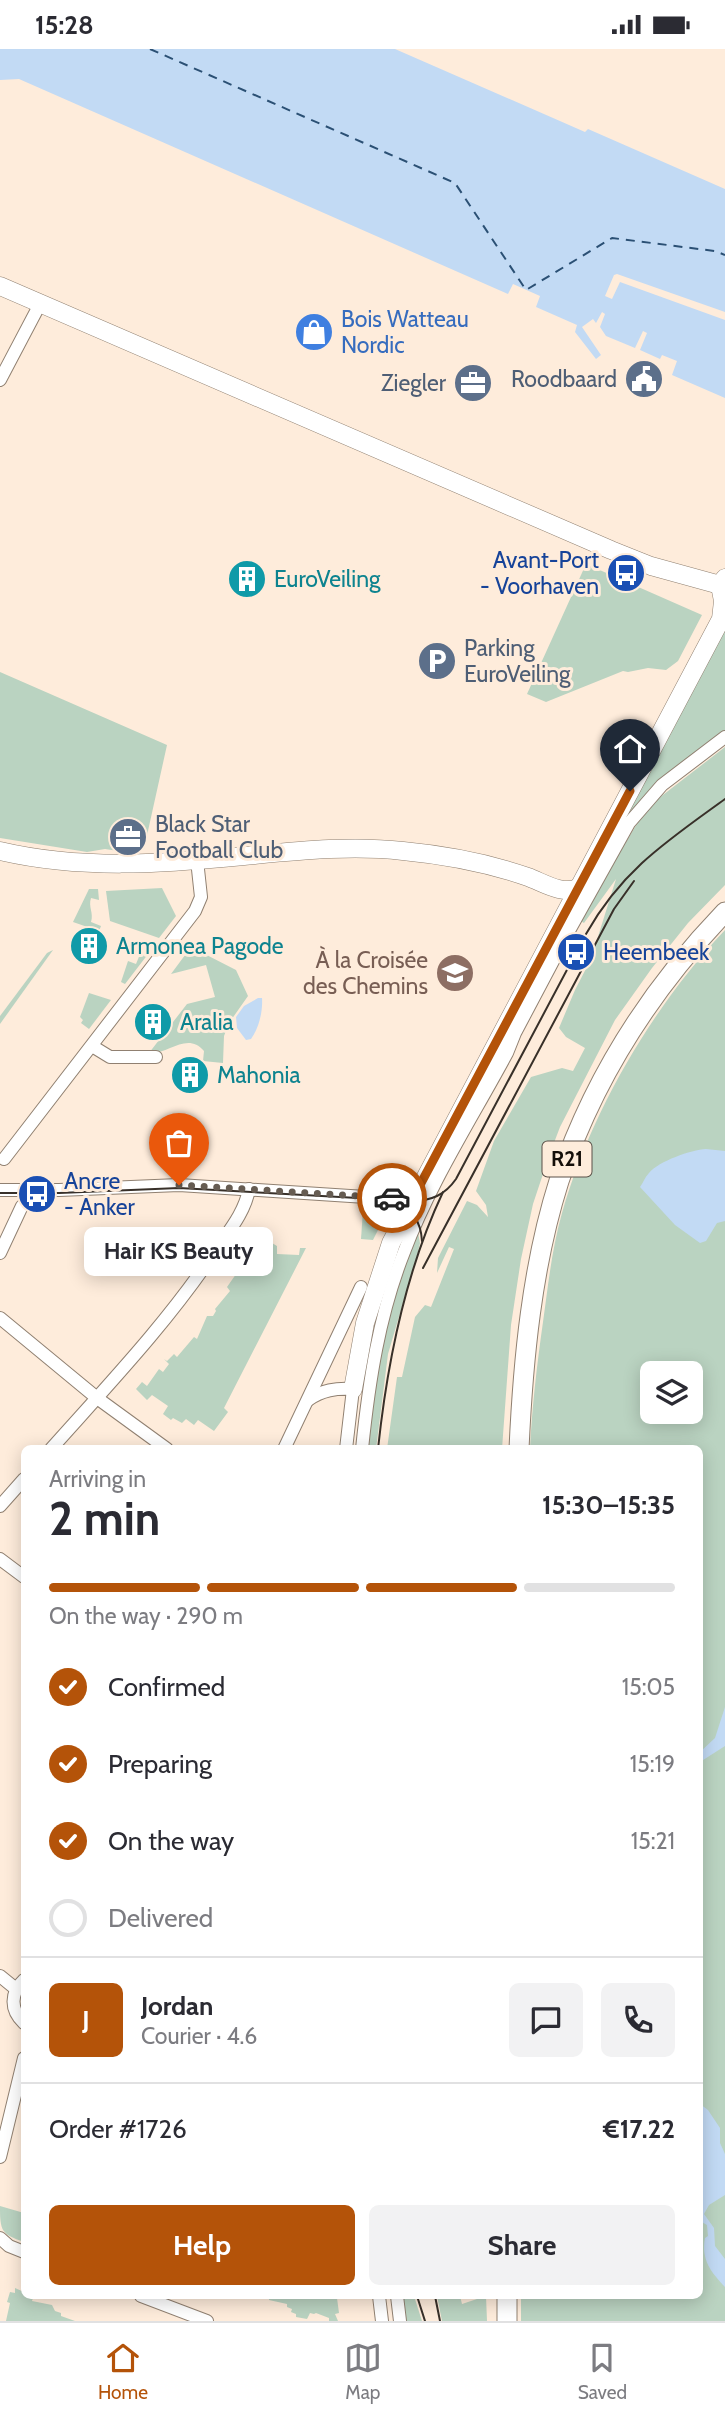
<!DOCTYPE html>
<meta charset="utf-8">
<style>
:root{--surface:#fff;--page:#f2f2f3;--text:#2b2b33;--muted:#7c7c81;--line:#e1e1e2;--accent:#b45309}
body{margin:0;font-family:Cabin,sans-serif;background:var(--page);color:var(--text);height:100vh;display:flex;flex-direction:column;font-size:26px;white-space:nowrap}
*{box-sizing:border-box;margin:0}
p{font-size:23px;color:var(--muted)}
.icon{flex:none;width:38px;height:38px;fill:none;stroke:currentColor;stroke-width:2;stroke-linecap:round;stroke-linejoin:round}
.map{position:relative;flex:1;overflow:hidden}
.panel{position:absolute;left:21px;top:1396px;width:682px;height:854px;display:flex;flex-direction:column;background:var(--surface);border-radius:10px;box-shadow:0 4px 18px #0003}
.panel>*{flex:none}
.fabs{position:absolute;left:640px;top:1312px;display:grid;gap:14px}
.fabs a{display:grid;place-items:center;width:63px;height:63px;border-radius:10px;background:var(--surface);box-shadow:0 4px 18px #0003;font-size:35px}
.pin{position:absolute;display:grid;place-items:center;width:60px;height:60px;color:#fff;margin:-72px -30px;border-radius:50% 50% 50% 0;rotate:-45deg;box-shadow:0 0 7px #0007}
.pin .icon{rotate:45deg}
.courier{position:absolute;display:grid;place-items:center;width:70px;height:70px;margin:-35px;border:5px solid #b45309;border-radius:50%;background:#fff;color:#222;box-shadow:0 2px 9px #0007}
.bubble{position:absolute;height:49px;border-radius:10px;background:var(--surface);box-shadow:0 4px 18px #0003;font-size:23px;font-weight:700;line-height:49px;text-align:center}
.head em{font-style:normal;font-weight:700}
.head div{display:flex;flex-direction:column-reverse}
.head{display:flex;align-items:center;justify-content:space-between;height:119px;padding:0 28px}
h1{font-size:46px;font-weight:700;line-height:52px}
.bar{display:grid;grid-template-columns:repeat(4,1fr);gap:10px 7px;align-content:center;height:84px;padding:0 28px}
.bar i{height:9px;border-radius:5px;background:var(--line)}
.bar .selected{background:var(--accent)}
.bar p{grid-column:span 4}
.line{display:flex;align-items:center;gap:18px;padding:0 28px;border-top:2px solid var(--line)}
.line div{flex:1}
.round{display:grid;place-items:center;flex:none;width:74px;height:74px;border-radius:10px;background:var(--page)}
ol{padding:0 28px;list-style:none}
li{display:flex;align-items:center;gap:21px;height:77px}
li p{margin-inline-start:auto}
li .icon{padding:7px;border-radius:50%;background:var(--accent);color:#fff;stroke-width:4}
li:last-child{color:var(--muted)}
li i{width:38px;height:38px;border:4px solid var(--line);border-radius:50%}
.cta{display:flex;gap:14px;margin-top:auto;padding:14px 28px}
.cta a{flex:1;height:80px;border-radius:10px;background:var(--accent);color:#fff;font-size:28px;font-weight:700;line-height:80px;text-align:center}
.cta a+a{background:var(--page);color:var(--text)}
.status{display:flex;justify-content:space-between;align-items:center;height:49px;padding:0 35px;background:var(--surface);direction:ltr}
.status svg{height:19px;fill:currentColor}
.tabs{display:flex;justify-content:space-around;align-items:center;height:98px;border-top:2px solid var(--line);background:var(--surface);font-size:19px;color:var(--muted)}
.tabs a{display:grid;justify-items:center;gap:4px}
.tabs .selected{color:var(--accent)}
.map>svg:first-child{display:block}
.green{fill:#bad3c1;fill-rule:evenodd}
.water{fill:#c2daf4}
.pier{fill:#feecdb}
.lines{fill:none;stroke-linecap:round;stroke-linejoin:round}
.ferry{stroke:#2b5074;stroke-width:2;stroke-dasharray:9 7;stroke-linecap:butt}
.street-casing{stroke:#908071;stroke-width:14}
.secondary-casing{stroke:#908071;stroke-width:19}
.primary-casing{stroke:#908071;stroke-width:21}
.street{stroke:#fff;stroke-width:12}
.secondary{stroke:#fff;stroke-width:18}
.primary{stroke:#fff;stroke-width:19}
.tram{stroke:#383029;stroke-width:2}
.done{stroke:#665c52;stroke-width:7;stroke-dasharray:0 12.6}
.route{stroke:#b45309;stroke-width:9}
.labels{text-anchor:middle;stroke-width:6;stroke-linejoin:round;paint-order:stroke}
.shield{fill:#feecdb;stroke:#5a5148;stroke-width:2}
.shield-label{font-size:21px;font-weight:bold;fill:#140e09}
.shop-label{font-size:23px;fill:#366cbe;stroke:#feecdb;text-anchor:start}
.service-label{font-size:23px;fill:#4e5e75;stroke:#feecdb;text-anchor:end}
.transit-label{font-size:23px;fill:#164399;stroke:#feecdb;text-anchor:start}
.culture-label{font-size:23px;fill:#0d838f;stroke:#feecdb;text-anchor:start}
.education-label{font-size:23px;fill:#785e54;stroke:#feecdb;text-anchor:end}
</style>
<div class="status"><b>15:28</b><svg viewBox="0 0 49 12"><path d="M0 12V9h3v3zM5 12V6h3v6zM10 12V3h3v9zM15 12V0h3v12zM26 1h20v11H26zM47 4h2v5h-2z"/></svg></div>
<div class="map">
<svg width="725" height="2272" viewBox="0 0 725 2272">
<rect width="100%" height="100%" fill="#feecdb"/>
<g class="green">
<path d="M586 515 702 566 678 612 666 621 648 619 628 623 623 622 546 653 527 645Z"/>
<path d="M725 574V684L659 733 573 869Z"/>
<path d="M0 623 167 696 144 800 131 802V804L105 800 87 803 0 789Z"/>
<path d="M725 698V836L688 874 652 919 615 971 560 1078 549 1107 533 1155 521 1210 511 1276 502 1400H387L397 1328H402L415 1268 425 1256 431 1258 454 1200 449 1198 437 1224 438 1209 467 1152 477 1156 488 1168 486 1156 476 1142 494 1092 531 1028 562 1019 573 1022 585 999 566 988 559 979 575 941 591 910 616 830 584 874 579 871 638 773 659 749Z"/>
<path d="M162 839 176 867 159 889 110 872 106 842Z"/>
<path d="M89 840H98L99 851 91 849C88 858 94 864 91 873L101 877 99 882 73 873Z"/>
<path d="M725 881V2272H521V2247H700V1400H530C532 1358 537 1315 543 1273 548 1237 552 1199 562 1164 591 1062 653 957 725 881ZM653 1325H691V1363H653Z"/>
<path d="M145 893 155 896 125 935 121 933 128 912 136 915Z"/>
<path d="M191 898 236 921 248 947 229 974 224 987 223 1014 203 1012 204 1002C187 982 168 1006 149 1004L187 955 215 948 206 916 171 925Z"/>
<path d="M53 901 0 975V967L47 904Z"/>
<path d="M89 944 111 951 89 980 81 974 83 971 80 968Z"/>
<path d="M363 1161 371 1162 381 1175 373 1191 361 1190Z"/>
<path d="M417 1178 420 1194 418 1203 388 1305 376 1400H366L379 1297Z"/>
<path d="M243 1186 260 1187 277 1197V1205L299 1206 300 1199H306L224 1359 228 1363 214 1382 198 1371 194 1376 186 1370 182 1374 173 1369 171 1371 163 1365 168 1357 152 1346 147 1351 136 1340 142 1333 147 1337 159 1320 163 1323 169 1315 164 1310 167 1312 174 1305 177 1308 194 1288 197 1290 207 1267H213L216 1262 215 1260 230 1242 227 1238 241 1218 247 1221 250 1217 246 1214 249 1210 247 1209 252 1201 251 1197 245 1193 248 1189Z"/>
<path d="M0 2157 24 2164V2193C1 2185 0 2182 0 2157Z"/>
<path d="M15 2239 24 2243V2247L33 2249 32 2252 52 2256 55 2262 61 2264V2267L75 2272H6L10 2254 7 2253 10 2243 15 2244Z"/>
<path d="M263 2247 337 2249 339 2264 335 2265 338 2272H329V2269L316 2264 314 2265 310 2264 307 2270 296 2268V2265L291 2263 292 2260 287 2258V2255L269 2251V2249Z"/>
<path d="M401 2247H414L422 2272H403Z"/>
<path d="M437 2247H460L462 2255 486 2247 487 2272H442Z"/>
</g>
<g class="water">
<path d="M0 0H395L585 83 588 80 725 140V349L672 326 677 312 662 306 660 310 640 301 647 284 643 282 635 299 606 287 600 278 605 265 602 263 596 274 593 270 582 278 601 306 596 310 575 283 577 276 536 258 540 247 513 235 508 245 19 30 0 31Z"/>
<path d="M258 949H262C263 962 259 979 251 990L246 991 237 979 236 968 244 957Z"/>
<path d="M706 1100 725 1102V1172L717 1174 706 1192 700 1194 675 1176 640 1138C643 1134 645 1128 649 1124 659 1112 691 1101 706 1100Z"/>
<path d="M725 1658V1697L700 1713V1703L715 1689Z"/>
<path d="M700 2055 708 2061 720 2079V2094L725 2105V2146L709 2156 704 2165 714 2179 715 2197 725 2210V2238C711 2223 701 2211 705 2189L708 2187 707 2176 700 2172Z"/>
</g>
<path class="pier" d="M617 225 725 263V271L620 233 612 250 605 247 614 226Z"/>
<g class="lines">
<path class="ferry" d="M150 0 455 134 526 241 612 189 715 202 725 206"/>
<defs>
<g id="street">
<path d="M0 331 40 255"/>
<path d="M92 997 110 1008H156"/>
<path d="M4 1110 195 862 201 848 197 811"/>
<path d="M0 1141H59L179 1136 412 1151"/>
<path d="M0 1204 22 1157"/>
<path d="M0 1269 97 1349 167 1400"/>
<path d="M308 1351C322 1341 336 1339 353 1340L346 1400"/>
<path d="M51 1400C109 1335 168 1273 216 1201 229 1182 245 1163 249 1140"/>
<path d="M284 1400 361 1238"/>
<path d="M362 1400C369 1332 379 1266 404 1203 430 1134 472 1069 507 1004L515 984 570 880 629 774 662 736 725 688"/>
<path d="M0 1457 24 1430"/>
<path d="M0 1510 24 1528"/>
<path d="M0 1927 16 1940"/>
<path d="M24 1931C10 1944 10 1961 24 1974"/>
<path d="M0 2108 24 2009"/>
<path d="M0 2189 9 2197 24 2203"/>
<path d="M141 2247 207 2272"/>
<path d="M379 2247 382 2272"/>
<path d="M397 2247 400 2272"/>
</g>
<g id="secondary">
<path d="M0 237 611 501 651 517 720 536"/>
<path d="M0 802C81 821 162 815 244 807 297 802 350 796 403 802 445 806 488 814 528 828 544 834 562 846 578 839"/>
<path d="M353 1340 365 1274 391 1194 721 570 723 552 720 536 725 529"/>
</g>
<g id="primary">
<path d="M519 1400C523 1311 532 1217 559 1132 593 1031 651 940 725 863"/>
<path d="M507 2247V2272"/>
</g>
</defs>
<use href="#street" class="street-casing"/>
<use href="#secondary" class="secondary-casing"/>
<use href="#primary" class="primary-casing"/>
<use href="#street" class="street"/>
<use href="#secondary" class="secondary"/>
<use href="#primary" class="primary"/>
<g class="tram">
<path d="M0 1144H59L179 1139 412 1152C431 1152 445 1146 456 1130L586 885C622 821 667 792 725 750"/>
<path d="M393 1153C412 1159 421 1173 422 1192"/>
<path d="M423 1219 597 892 614 860 634 832"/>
<path d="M378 1400C387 1315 406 1221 443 1143"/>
<path d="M417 2247 425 2272"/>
<path d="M435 2247 440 2272"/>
</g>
</g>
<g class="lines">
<path class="done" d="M179 1136 392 1149"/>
<path class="route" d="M392 1149 412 1151 630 742"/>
</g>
<defs>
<symbol id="shop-disc" viewBox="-11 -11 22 22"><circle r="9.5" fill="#3f7fe0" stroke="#feecdb"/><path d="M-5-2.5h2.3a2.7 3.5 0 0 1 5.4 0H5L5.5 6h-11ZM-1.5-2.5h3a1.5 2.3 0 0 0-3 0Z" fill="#fff"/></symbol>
<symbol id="civic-disc" viewBox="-11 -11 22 22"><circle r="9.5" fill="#5c6f8a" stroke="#feecdb"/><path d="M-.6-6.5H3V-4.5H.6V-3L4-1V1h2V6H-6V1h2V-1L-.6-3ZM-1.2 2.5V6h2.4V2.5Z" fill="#fff"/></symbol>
<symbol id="office-disc" viewBox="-11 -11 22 22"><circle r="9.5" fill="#5c6f8a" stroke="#feecdb"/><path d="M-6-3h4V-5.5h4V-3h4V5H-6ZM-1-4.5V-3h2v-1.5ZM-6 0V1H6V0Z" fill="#fff"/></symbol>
<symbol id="bus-disc" viewBox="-11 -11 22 22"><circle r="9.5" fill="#1a4fb4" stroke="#feecdb"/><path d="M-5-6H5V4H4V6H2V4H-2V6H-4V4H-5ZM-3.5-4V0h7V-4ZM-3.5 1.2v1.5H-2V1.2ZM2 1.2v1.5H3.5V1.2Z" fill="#fff"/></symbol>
<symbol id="building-disc" viewBox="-11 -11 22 22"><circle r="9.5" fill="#0f9aa8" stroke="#feecdb"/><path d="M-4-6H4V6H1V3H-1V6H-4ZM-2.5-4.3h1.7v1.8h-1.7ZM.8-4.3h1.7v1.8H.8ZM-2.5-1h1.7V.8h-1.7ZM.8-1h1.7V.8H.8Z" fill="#fff"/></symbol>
<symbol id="parking-disc" viewBox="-11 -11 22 22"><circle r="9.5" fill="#5c6f8a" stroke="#feecdb"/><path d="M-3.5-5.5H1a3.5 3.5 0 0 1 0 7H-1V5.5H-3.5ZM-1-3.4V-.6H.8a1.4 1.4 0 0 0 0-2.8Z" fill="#fff"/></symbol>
<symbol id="school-disc" viewBox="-11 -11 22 22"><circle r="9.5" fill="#8d6e63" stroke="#feecdb"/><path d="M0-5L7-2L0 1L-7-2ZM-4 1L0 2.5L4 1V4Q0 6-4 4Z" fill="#fff"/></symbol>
</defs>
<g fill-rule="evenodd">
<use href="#shop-disc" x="292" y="261" width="44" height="44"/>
<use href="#civic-disc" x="622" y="308" width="44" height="44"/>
<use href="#office-disc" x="451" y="312" width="44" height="44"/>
<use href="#bus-disc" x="604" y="502" width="44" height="44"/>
<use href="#building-disc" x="225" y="508" width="44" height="44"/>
<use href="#parking-disc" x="415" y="590" width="44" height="44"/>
<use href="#office-disc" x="106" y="766" width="44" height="44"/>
<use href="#building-disc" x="67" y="875" width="44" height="44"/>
<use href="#bus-disc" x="554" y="881" width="44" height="44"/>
<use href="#school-disc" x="433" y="902" width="44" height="44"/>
<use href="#building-disc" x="131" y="951" width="44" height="44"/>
<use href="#building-disc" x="168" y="1004" width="44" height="44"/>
<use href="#bus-disc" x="15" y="1123" width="44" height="44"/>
</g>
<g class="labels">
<rect class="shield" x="542.5" y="1092.5" width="49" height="35" rx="5"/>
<g class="shield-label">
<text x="567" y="1117">R21</text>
</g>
<g class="shop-label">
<text x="341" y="278">Bois Watteau<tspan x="341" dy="26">Nordic</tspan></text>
</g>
<g class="service-label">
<text x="617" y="338">Roodbaard</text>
<text x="446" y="342">Ziegler</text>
<text x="464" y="607" text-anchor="start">Parking<tspan x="464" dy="26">EuroVeiling</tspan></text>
<text x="155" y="783" text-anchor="start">Black Star<tspan x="155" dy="26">Football Club</tspan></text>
</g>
<g class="transit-label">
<text x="599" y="519" text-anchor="end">Avant-Port<tspan x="599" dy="26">- Voorhaven</tspan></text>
<text x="603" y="911">Heembeek</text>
<text x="64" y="1140">Ancre<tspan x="64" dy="26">- Anker</tspan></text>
</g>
<g class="culture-label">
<text x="274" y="538">EuroVeiling</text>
<text x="116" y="905">Armonea Pagode</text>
<text x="180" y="981">Aralia</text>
<text x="217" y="1034">Mahonia</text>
</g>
<g class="education-label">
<text x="428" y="919">À la Croisée<tspan x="428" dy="26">des Chemins</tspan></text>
</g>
</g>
</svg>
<div class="fabs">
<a><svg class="icon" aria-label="layers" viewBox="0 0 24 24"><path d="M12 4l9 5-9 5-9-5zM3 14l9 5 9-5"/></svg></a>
</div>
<div class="pin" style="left:179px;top:1136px;background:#ea580c"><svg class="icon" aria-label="bag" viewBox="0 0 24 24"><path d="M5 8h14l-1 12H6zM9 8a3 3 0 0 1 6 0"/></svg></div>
<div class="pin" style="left:630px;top:742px;background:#1f2937"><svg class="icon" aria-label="home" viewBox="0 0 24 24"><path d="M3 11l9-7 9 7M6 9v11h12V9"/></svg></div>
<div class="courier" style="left:392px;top:1149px"><svg class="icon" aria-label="car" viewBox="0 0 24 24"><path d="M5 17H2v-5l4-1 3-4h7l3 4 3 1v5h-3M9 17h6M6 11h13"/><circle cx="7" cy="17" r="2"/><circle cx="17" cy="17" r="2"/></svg></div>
<div class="bubble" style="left:84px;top:1178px;width:189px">Hair KS Beauty</div>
<section class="panel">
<div class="head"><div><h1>2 min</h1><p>Arriving in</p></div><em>15:30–15:35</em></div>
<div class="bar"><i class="selected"></i><i class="selected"></i><i class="selected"></i><i></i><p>On the way · 290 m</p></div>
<ol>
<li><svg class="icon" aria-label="check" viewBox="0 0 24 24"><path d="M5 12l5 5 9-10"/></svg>Confirmed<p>15:05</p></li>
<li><svg class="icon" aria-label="check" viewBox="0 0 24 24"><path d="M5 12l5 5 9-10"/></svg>Preparing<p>15:19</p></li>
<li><svg class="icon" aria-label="check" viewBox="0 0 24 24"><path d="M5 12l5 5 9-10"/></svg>On the way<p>15:21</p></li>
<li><i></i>Delivered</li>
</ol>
<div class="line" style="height:126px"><b class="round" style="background:var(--accent);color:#fff">J</b><div><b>Jordan</b><p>Courier · 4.6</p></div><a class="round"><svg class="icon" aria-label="chat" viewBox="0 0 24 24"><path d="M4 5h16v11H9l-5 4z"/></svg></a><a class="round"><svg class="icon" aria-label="phone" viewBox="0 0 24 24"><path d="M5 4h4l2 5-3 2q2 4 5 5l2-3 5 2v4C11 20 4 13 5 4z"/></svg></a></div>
<div class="line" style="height:91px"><div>Order #1726</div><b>€17.22</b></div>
<div class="cta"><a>Help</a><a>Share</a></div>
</section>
</div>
<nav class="tabs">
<a class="selected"><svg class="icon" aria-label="home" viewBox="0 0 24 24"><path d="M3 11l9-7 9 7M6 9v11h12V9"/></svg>Home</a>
<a><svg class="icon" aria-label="map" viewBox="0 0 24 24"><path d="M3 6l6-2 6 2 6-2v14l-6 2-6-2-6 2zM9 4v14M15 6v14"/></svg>Map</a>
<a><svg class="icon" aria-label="saved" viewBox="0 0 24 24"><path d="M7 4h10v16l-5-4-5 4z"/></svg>Saved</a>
</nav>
